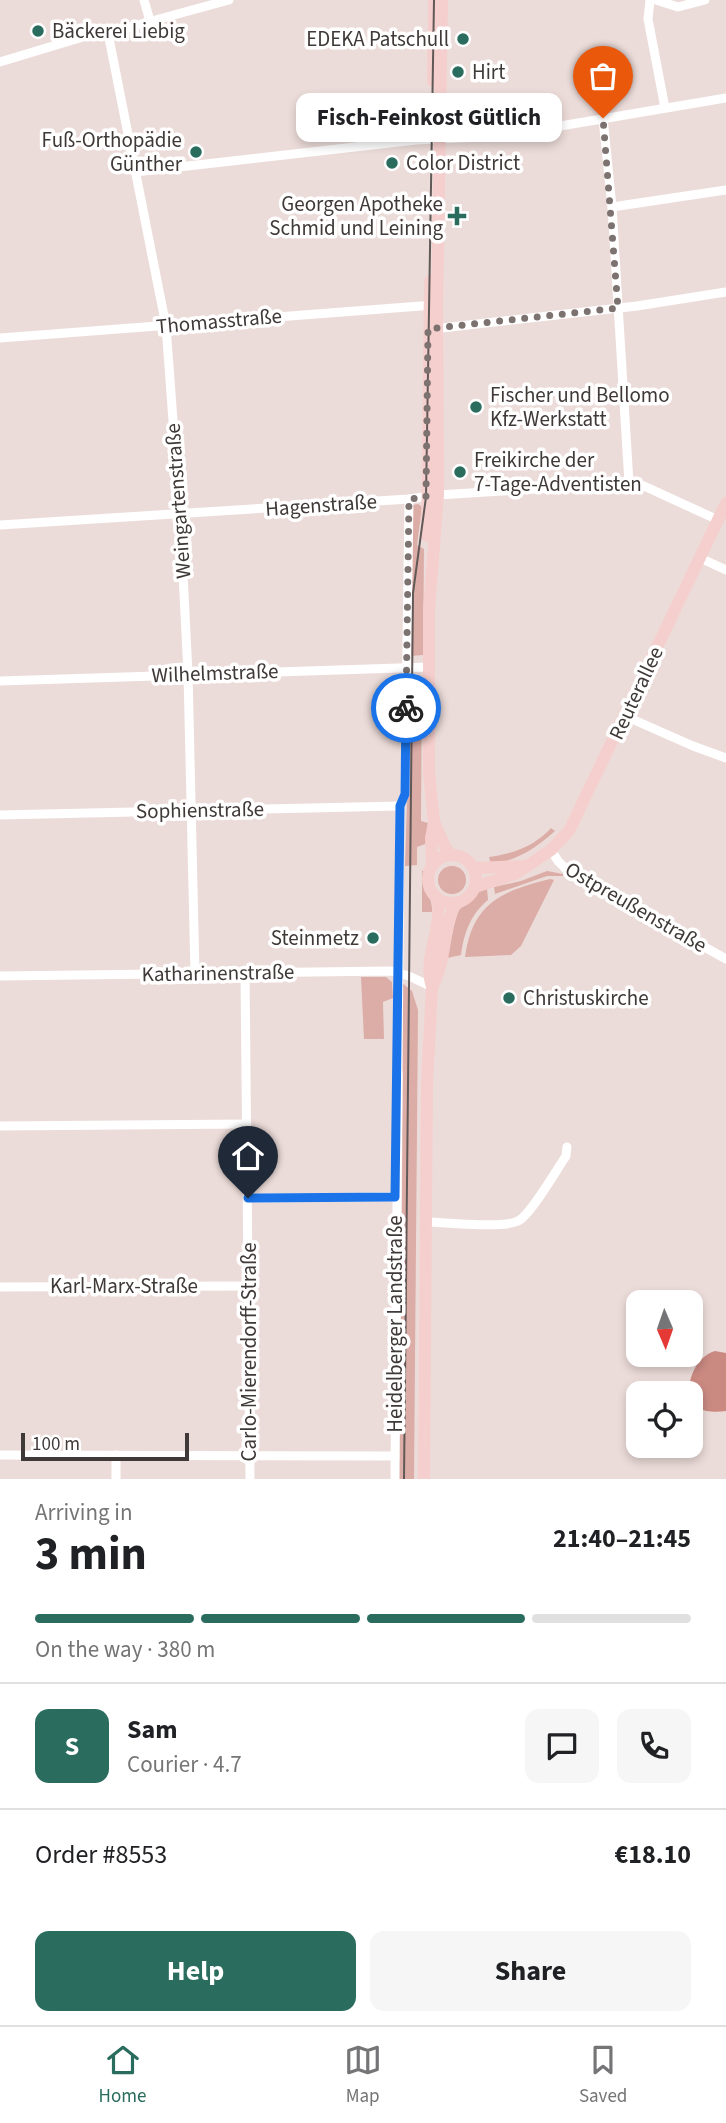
<!DOCTYPE html>
<meta charset="utf-8">
<style>
:root{--surface:#fff;--page:#f6f6f6;--text:#202124;--muted:#757577;--line:#e0e0e0;--accent:#2a6d5f}
body{margin:0;font-family:"Source Sans 3",sans-serif;background:var(--page);color:var(--text);height:100vh;display:flex;flex-direction:column;font-size:26px;white-space:nowrap}
*{box-sizing:border-box;margin:0}
p{font-size:23px;color:var(--muted)}
.icon{flex:none;width:38px;height:38px;fill:none;stroke:currentColor;stroke-width:2;stroke-linecap:round;stroke-linejoin:round}
.map{position:relative;height:1479px;overflow:hidden}
.side{display:flex;flex-direction:column;background:var(--surface);flex:1}
.side>*{flex:none}
.needle{width:46px;rotate:178deg}
.fabs{position:absolute;left:626px;top:1290px;display:grid;gap:14px}
.fabs a{display:grid;place-items:center;width:77px;height:77px;border-radius:14px;background:var(--surface);box-shadow:0 4px 10px #0003;font-size:35px}
.scale{position:absolute;left:21px;bottom:18px;width:168px;box-sizing:border-box;padding-left:7px;border:4px solid #3f3938;border-top:0;font-size:19px;line-height:24px;white-space:nowrap;color:#3f3938;-webkit-text-stroke:5px #fff;paint-order:stroke}
.pin{position:absolute;display:grid;place-items:center;width:60px;height:60px;color:#fff;margin:-72px -30px;border-radius:50% 50% 50% 0;rotate:-45deg;box-shadow:0 0 7px #0007}
.pin .icon{rotate:45deg}
.courier{position:absolute;display:grid;place-items:center;width:70px;height:70px;margin:-35px;border:5px solid #1a73e8;border-radius:50%;background:#fff;color:#222;box-shadow:0 2px 9px #0007}
.bubble{position:absolute;height:49px;border-radius:14px;background:var(--surface);box-shadow:0 4px 10px #0003;font-size:23px;font-weight:700;line-height:49px;text-align:center}
.headline em{font-style:normal;font-weight:700}
.headline div{display:flex;flex-direction:column-reverse}
.headline{display:flex;align-items:center;justify-content:space-between;height:119px;padding:0 35px}
h1{font-size:46px;font-weight:700;line-height:52px}
.bar{display:grid;grid-template-columns:repeat(4,1fr);gap:10px 7px;align-content:center;height:84px;padding:0 35px}
.bar i{height:9px;border-radius:5px;background:var(--line)}
.bar .selected{background:var(--accent)}
.bar p{grid-column:span 4}
.line{display:flex;align-items:center;gap:18px;padding:0 35px;border-top:2px solid var(--line)}
.line div{flex:1}
.round{display:grid;place-items:center;flex:none;width:74px;height:74px;border-radius:14px;background:var(--page)}
.button{display:flex;gap:14px;margin-top:auto;padding:14px 35px}
.button a{flex:1;height:80px;border-radius:14px;background:var(--accent);color:#fff;font-size:28px;font-weight:700;line-height:80px;text-align:center}
.button a+a{background:var(--page);color:var(--text)}
.tab-bar{display:flex;justify-content:space-around;align-items:center;height:98px;border-top:2px solid var(--line);background:var(--surface);font-size:19px;color:var(--muted)}
.tab-bar a{display:grid;justify-items:center;gap:4px}
.tab-bar .selected{color:var(--accent)}
.map>svg:first-child{display:block}
.green{fill:#dcaca6}
.water{fill:#ca8a82}
.lines{fill:none;stroke-linecap:round;stroke-linejoin:round}
.street{stroke:#fff;stroke-width:9}
.secondary{stroke:#f5cfcd;stroke-width:12}
.tram{stroke:#615958;stroke-width:2}
.done{stroke:#7c7270;stroke-width:7;stroke-dasharray:0 12.6}
.route{stroke:#1a73e8;stroke-width:9}
.poi-dot{fill:#2a6d5f;stroke:#fff;stroke-width:2.5}
.labels{text-anchor:middle;stroke-width:7;stroke-linejoin:round;paint-order:stroke}
.poi-label{font-size:21px;fill:#3f3938;stroke:#fff;text-anchor:start}
.street-label{font-size:21px;fill:#3f3938;stroke:#fff}
</style>
<div class="map">
<svg width="726" height="1479" viewBox="0 0 726 1479">
<rect width="100%" height="100%" fill="#ecdcd9"/>
<g class="green">
<path d="M418 504 422 507 417 545 424 549 423 655 411 656 412 508 413 505Z"/>
<path d="M411 675H419L422 678 421 821 428 823V843L417 847V865L405 866Z"/>
<path d="M551 828 555 831C535 849 517 860 491 865L489 857C513 854 535 846 551 828Z"/>
<circle cx="452" cy="880" r="14"/>
<path d="M425 870C421 887 433 896 432 912H422V871Z"/>
<path d="M547 871 563 874V876H547L495 894 494 887 521 881Z"/>
<path d="M550 879 554 880 521 946 511 955 465 957C472 904 501 891 550 879Z"/>
<path d="M487 888 488 900C470 915 464 933 461 955L447 958 457 912 479 890Z"/>
<path d="M361 977H386L392 982 393 998 383 1002 384 1039H364Z"/>
<path d="M401 982 412 991 418 1010 414 1479H397V1402L400 1400 403 1072 401 1069Z"/>
</g>
<path class="water" d="M715 1351 726 1353V1411C711 1413 691 1412 691 1393L689 1392C689 1375 698 1356 715 1351Z"/>
<g class="lines">
<g class="street">
<path d="M144 0 150 21"/>
<path d="M650 0 648 19 665 108"/>
<path d="M656 0 678 7 705 0"/>
<path d="M108 33 166 326 180 515 188 673 195 974"/>
<path d="M0 62 96 33H108L229 0"/>
<path d="M603 118 612 207 629 483"/>
<path d="M135 172 416 140 501 136 726 98"/>
<path d="M612 207 726 190"/>
<path d="M433 329 637 306 726 292"/>
<path d="M0 338 434 305"/>
<path d="M0 525 409 499 438 495 633 483 644 486 718 520"/>
<path d="M700 558 726 570"/>
<path d="M0 681 429 667"/>
<path d="M625 716 693 746 726 758"/>
<path d="M0 815 400 806"/>
<path d="M551 850 558 861 568 871 726 959"/>
<path d="M245 973 250 1479"/>
<path d="M0 976 391 971 409 976 432 987"/>
<path d="M0 1126 246 1124"/>
<path d="M248 1198 395 1197"/>
<path d="M426 1222C447 1222 501 1229 518 1221 530 1216 557 1169 566 1156L567 1147"/>
<path d="M0 1287 247 1286"/>
<path d="M0 1455 395 1456"/>
<path d="M116 1479V1455"/>
<path d="M395 1479 400 806 405 794 409 499"/>
</g>
<g class="secondary">
<path d="M433 81 434 0"/>
<path d="M427 536 430 281"/>
<path d="M434 822 446 849 452 855"/>
<circle cx="452" cy="879" r="24"/>
<path d="M432 866 431 838 434 822 429 773V610L438 495 437 304 442 0"/>
<path d="M473 868 526 866"/>
<path d="M475 887 515 874 551 850 569 831 726 503"/>
<path d="M432 987C447 961 442 929 456 903"/>
<path d="M424 1479 427 1084 432 987C422 957 444 927 437 898"/>
</g>
<path class="tram" d="M404 1479 413 593 426 497 434 0"/>
</g>
<g class="lines">
<path class="done" d="M406 708 409 499 426 497 428 329 618 308 603 118"/>
<path class="route" d="M248 1198 395 1197 400 806 405 794 406 708"/>
</g>
<g class="poi-dot">
<circle cx="38" cy="31" r="7"/>
<circle cx="463" cy="39" r="7"/>
<circle cx="458" cy="72" r="7"/>
<circle cx="196" cy="152" r="7"/>
<circle cx="392" cy="163" r="7"/>
<path d="M453.5 205.5h7v7h7v7h-7v7h-7v-7h-7v-7h7z"/>
<circle cx="476" cy="407" r="7"/>
<circle cx="460" cy="472" r="7"/>
<circle cx="373" cy="938" r="7"/>
<circle cx="509" cy="998" r="7"/>
</g>
<g class="labels">
<g class="poi-label">
<text x="52" y="38">Bäckerei Liebig</text>
<text x="449" y="46" text-anchor="end">EDEKA Patschull</text>
<text x="472" y="79">Hirt</text>
<text x="182" y="147" text-anchor="end">Fuß-Orthopädie<tspan x="182" dy="24">Günther</tspan></text>
<text x="406" y="170">Color District</text>
<text x="443" y="211" text-anchor="end">Georgen Apotheke<tspan x="443" dy="24">Schmid und Leining</tspan></text>
<text x="490" y="402">Fischer und Bellomo<tspan x="490" dy="24">Kfz-Werkstatt</tspan></text>
<text x="474" y="467">Freikirche der<tspan x="474" dy="24">7-Tage-Adventisten</tspan></text>
<text x="359" y="945" text-anchor="end">Steinmetz</text>
<text x="523" y="1005">Christuskirche</text>
</g>
<g class="street-label">
<text transform="translate(219 321) rotate(-5)" y="7">Thomasstraße</text>
<text transform="translate(178 501) rotate(-94)" y="7">Weingartenstraße</text>
<text transform="translate(321 505) rotate(-4)" y="7">Hagenstraße</text>
<text transform="translate(215 673) rotate(-2)" y="7">Wilhelmstraße</text>
<text transform="translate(636 693) rotate(-65)" y="7">Reuterallee</text>
<text transform="translate(200 810) rotate(-1)" y="7">Sophienstraße</text>
<text transform="translate(636 907) rotate(30)" y="7">Ostpreußenstraße</text>
<text transform="translate(218 973) rotate(-1)" y="7">Katharinenstraße</text>
<text x="124" y="1293">Karl-Marx-Straße</text>
<text transform="translate(395 1324) rotate(-90)" y="7">Heidelberger Landstraße</text>
<text transform="translate(249 1352) rotate(-90)" y="7">Carlo-Mierendorff-Straße</text>
</g>
</g>
</svg>
<div class="fabs">
<a><svg class="needle" viewBox="-14 -14 28 28"><path d="M0-13l5 13h-10z" fill="#e53935"/><path d="M0 13l5-13h-10z" fill="#757577"/></svg></a>
<a><svg class="icon" aria-label="locate" viewBox="0 0 24 24"><circle cx="12" cy="12" r="6"/><path d="M12 2v4M12 18v4M2 12h4M18 12h4"/></svg></a>
</div>
<div class="scale">100 m</div>
<div class="pin" style="left:603px;top:118px;background:#ea580c"><svg class="icon" aria-label="bag" viewBox="0 0 24 24"><path d="M5 8h14l-1 12H6zM9 8a3 3 0 0 1 6 0"/></svg></div>
<div class="pin" style="left:248px;top:1198px;background:#1f2937"><svg class="icon" aria-label="home" viewBox="0 0 24 24"><path d="M3 11l9-7 9 7M6 9v11h12V9"/></svg></div>
<div class="courier" style="left:406px;top:708px"><svg class="icon" aria-label="bike" viewBox="0 0 24 24"><circle cx="6" cy="16" r="4"/><circle cx="18" cy="16" r="4"/><path d="M6 16l4-8h5l3 8M10 8l3 8H6M13 5h3"/></svg></div>
<div class="bubble" style="left:296px;top:93px;width:266px">Fisch-Feinkost Gütlich</div>
</div>
<section class="side">
<div class="headline"><div><h1>3 min</h1><p>Arriving in</p></div><em>21:40–21:45</em></div>
<div class="bar"><i class="selected"></i><i class="selected"></i><i class="selected"></i><i></i><p>On the way · 380 m</p></div>
<div class="line" style="height:126px"><b class="round" style="background:var(--accent);color:#fff">S</b><div><b>Sam</b><p>Courier · 4.7</p></div><a class="round"><svg class="icon" aria-label="chat" viewBox="0 0 24 24"><path d="M4 5h16v11H9l-5 4z"/></svg></a><a class="round"><svg class="icon" aria-label="phone" viewBox="0 0 24 24"><path d="M5 4h4l2 5-3 2q2 4 5 5l2-3 5 2v4C11 20 4 13 5 4z"/></svg></a></div>
<div class="line" style="height:91px"><div>Order #8553</div><b>€18.10</b></div>
<div class="button"><a>Help</a><a>Share</a></div>
</section>
<nav class="tab-bar">
<a class="selected"><svg class="icon" aria-label="home" viewBox="0 0 24 24"><path d="M3 11l9-7 9 7M6 9v11h12V9"/></svg>Home</a>
<a><svg class="icon" aria-label="map" viewBox="0 0 24 24"><path d="M3 6l6-2 6 2 6-2v14l-6 2-6-2-6 2zM9 4v14M15 6v14"/></svg>Map</a>
<a><svg class="icon" aria-label="saved" viewBox="0 0 24 24"><path d="M7 4h10v16l-5-4-5 4z"/></svg>Saved</a>
</nav>
